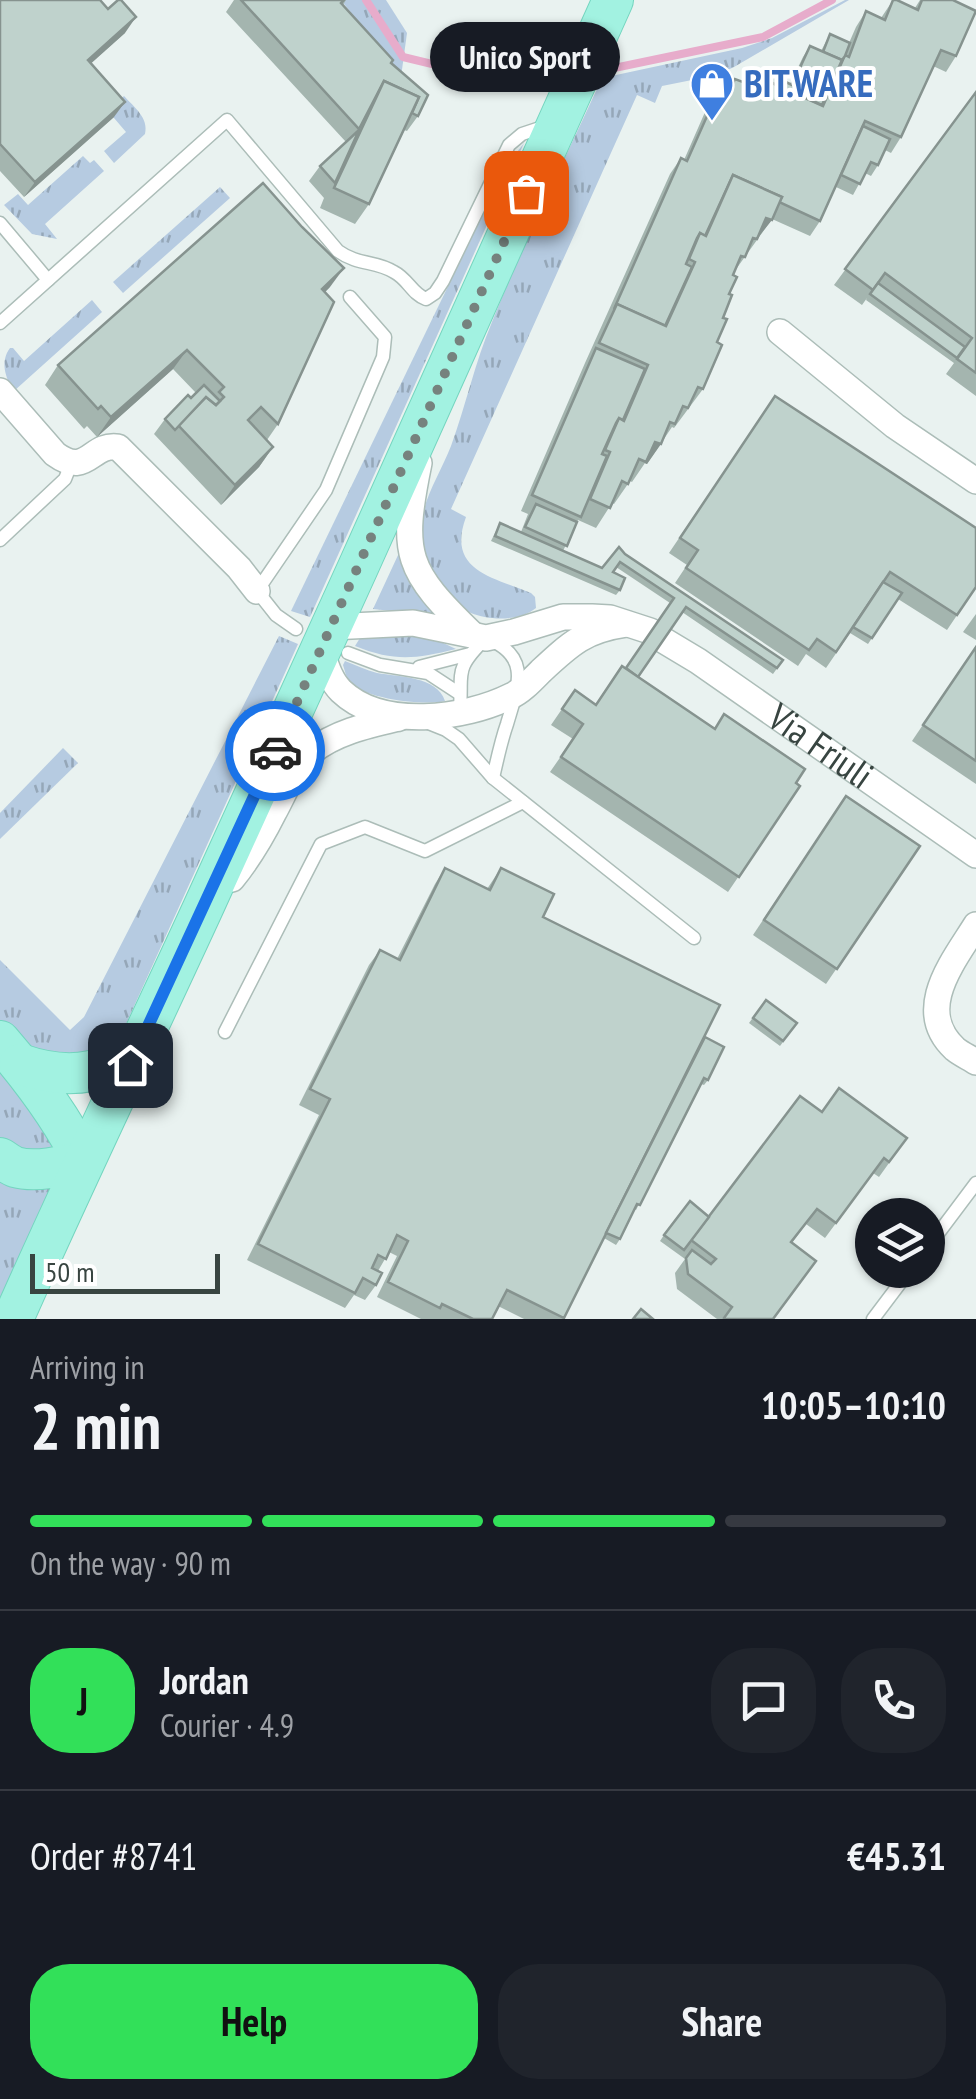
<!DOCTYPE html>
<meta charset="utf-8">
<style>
:root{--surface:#171b24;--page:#20242c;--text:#f1f3f6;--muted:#9ea1a6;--line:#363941;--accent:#32e059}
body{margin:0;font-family:"PT Sans Narrow",sans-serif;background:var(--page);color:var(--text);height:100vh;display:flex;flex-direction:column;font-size:38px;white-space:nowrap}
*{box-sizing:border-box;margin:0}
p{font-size:32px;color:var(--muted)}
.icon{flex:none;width:55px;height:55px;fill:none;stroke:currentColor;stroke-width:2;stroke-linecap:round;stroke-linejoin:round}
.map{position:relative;height:1319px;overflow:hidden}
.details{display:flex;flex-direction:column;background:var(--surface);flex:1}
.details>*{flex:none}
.tools{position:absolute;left:855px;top:1198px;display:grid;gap:20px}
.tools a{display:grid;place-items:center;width:90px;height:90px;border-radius:50%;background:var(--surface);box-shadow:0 2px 8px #0004;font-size:50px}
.scale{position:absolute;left:30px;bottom:25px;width:190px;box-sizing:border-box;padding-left:10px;border:5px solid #384541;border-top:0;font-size:28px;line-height:35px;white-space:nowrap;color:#384541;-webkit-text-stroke:8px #fff;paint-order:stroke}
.pin{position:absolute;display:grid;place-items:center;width:85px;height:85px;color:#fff;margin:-42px;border-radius:20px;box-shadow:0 5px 15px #0006}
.courier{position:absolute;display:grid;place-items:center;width:100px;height:100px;margin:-50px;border:8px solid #1a73e8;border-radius:50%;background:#fff;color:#222;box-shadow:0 2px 12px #0007}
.bubble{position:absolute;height:70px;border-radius:35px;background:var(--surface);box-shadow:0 2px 8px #0004;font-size:32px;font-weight:800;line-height:70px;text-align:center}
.head em{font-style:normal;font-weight:800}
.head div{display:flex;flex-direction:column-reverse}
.head{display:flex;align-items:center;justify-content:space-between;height:170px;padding:0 30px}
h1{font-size:65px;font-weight:800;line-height:75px}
.bar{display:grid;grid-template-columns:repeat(4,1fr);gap:15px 10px;align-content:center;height:120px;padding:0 30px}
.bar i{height:12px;border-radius:8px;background:var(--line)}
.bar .current{background:var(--accent)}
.bar p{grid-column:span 4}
.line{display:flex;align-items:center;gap:25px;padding:0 30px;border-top:2px solid var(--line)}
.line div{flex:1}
.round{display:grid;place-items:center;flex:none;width:105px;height:105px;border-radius:40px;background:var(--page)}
.action{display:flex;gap:20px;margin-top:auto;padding:20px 30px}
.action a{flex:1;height:115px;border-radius:40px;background:var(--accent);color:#111;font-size:40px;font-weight:800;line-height:115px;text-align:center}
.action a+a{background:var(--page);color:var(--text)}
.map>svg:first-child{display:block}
.grass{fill:url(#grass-tufts)}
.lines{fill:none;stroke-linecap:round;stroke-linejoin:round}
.stream{stroke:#e7accb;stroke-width:8}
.service-casing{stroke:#acbdb8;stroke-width:15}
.minor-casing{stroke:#acbdb8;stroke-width:28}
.primary-casing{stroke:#74d5bf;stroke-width:42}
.service{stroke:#fff;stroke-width:12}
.minor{stroke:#fff;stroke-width:25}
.primary{stroke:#a2f2e1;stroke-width:40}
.wall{fill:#a4b5af}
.shaded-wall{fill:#86938f}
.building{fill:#bfd2cc;stroke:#86938f;stroke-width:2.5}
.done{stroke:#76827e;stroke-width:10;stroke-dasharray:0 18}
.route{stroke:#1a73e8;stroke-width:12}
.labels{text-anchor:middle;stroke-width:8;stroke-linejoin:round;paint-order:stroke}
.shop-label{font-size:38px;font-weight:bold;fill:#366cbe;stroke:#fff;text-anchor:start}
.street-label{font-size:38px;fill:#384541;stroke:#fff}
</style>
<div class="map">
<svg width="976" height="1319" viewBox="0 0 976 1319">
<defs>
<pattern id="grass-tufts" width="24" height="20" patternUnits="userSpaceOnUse" patternTransform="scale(2.5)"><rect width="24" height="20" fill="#b6cbe1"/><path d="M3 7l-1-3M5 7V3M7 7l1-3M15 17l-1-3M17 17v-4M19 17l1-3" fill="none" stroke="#95a7b8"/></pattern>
</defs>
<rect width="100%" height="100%" fill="#e9f2f0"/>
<g class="grass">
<path d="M341 0H386L407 33 401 77Z"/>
<path d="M845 0H849L734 67 717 75 662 86 655 103 637 95 451 509 466 517C446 571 493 577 531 593L535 597 536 608C520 621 490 621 471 613 445 602 423 566 421 539 418 505 439 477 451 446 466 405 475 362 492 322 525 239 565 159 602 78L742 48 772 38Z"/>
<path d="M124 96C134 107 149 118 145 134L114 163 104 151 126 132 108 111Z"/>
<path d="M524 143 310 617 291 611 482 216 511 160Z"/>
<path d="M83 156 90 163 94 160 104 171 45 224 57 239 32 234 4 205 18 194 28 205Z"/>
<path d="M220 187 230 198 123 293 113 282Z"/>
<path d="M92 300 102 312 14 391C5 378 0 361 10 348H13L24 361Z"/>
<path d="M399 553 402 562 438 616 373 609Z"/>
<path d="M409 633 439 641 456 649C415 659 395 662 355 646L360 638Z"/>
<path d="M279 636 298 644 126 1024C101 1059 91 1055 51 1063L0 1025V960L70 1030 84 1017Z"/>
<path d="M345 661C356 665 366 670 377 673 399 677 437 676 445 701 424 706 363 699 348 681 347 679 344 668 343 665Z"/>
<path d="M63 748 78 763 0 839V813Z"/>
<path d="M0 1063 61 1153 0 1146Z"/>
<path d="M0 1172 51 1186 0 1298Z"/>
</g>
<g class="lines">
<g class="stream">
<path d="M366 0 403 57 523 86 562 79"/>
<path d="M595 72 763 37 832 0"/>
</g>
<defs>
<g id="service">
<path d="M0 223 48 280"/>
<path d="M0 323 227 120 338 251C359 266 375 260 394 272 408 279 412 294 426 299L435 293 443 281 509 145 522 134 549 125"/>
<path d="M0 540 65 479 71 464"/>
<path d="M296 629 276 615 257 591 326 490 383 357 385 337 350 297"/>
<path d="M348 653 380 665 428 673 460 694"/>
<path d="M419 667 470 654"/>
<path d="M459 716C465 673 450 673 486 638 532 656 518 686 507 724 501 741 497 760 493 778"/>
<path d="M426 722 446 730 459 739 493 778 694 938"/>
<path d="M225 1032 321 844 365 827 425 851 523 802"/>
<path d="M928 1247 976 1183"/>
<path d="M873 1319 910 1270"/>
</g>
<g id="minor">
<path d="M780 332 895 426 976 481"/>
<path d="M0 391 55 454C88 478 90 443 118 447L239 568 257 591"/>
<path d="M419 463C400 556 406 570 473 635"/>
<path d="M331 627 413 623 486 638 514 632 563 617H592L610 618 650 631"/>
<path id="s1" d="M663 640 698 661 976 855"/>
<path d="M321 650C326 665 330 680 341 691 382 730 465 719 511 696 522 691 532 680 541 671 571 643 585 630 627 624"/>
<path d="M232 879C249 858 262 836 274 812 285 792 294 767 311 752 336 732 369 725 399 718"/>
<path d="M976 925C953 962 913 1010 955 1049 961 1054 970 1058 976 1062"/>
</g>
<g id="primary">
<path d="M0 1041C32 1078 62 1118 83 1161"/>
<path d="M20 1064C49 1074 80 1078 109 1065 120 1059 131 1047 141 1039"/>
<path d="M0 1158C5 1161 10 1165 15 1167 36 1173 63 1166 83 1161"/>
<path d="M13 1319C74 1181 140 1045 203 908 341 606 478 303 613 0"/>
</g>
</defs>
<use href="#service" class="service-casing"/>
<use href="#minor" class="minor-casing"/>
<use href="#primary" class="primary-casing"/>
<use href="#service" class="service"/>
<use href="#minor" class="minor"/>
<use href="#primary" class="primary"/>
</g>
<g class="wall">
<path d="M0 0 125 33 91 63 114 117 24 197 0 171Z"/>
<path d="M234 0H346L343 5 391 63 418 116 407 131 404 130 369 204 355 224 320 208 324 198 309 181 320 166 346 142 226 12Z"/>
<path d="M893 0 915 8 920 0H953L956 56 946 72 933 66 901 137 891 153 885 150 878 165 871 176 865 173 853 195 836 187 820 221 810 236 772 219 734 272 717 342 703 389 674 428 672 427 647 464 645 463 632 482 630 481 614 504 612 503 596 528 578 520 563 551 602 568 625 554 783 660 773 674 682 612 638 677 800 786 728 892 550 772 573 739 551 725 575 690 596 704 626 668 670 603 616 567 613 572 620 590 616 595 491 541 500 523 521 532 528 514 521 511 585 363 670 174 681 158 684 160 709 103 720 87 726 90 735 79 746 84 752 74 767 81 771 75 790 84 803 57 810 46 821 51 830 34 849 43 856 27 866 11 881 18Z"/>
<path d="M976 92V396L946 374 954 363 866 300 867 298 862 305 834 285Z"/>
<path d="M330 287 325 292 278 424 267 440 273 447 259 467 221 505 154 434 165 419 196 393 173 369 97 437 87 426 84 429 45 385 58 365Z"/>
<path d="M775 396 976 587 947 630 898 599 868 644 850 633 826 668 806 654 798 666 675 583 687 565 669 553Z"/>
<path d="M976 614V640L963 632Z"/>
<path d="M976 646V784L912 741Z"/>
<path d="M846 796 920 846 826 984 753 935Z"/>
<path d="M445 868 487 889 501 868 543 917 705 1037 708 1080 704 1085 701 1084 636 1210 634 1209 620 1239 616 1245 604 1238 563 1319H524L498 1306 492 1319H421L377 1297 397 1256 389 1252 378 1271 376 1285 365 1300 354 1295 345 1308 247 1260 319 1115 299 1105 369 965 380 950 397 959 435 884Z"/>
<path d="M766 1000 797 1023 780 1046 749 1023Z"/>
<path d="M822 1112 907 1138 879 1177 873 1173 825 1238 806 1224 792 1243 773 1319H717L677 1289 675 1273 685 1259 660 1241 664 1235 709 1217Z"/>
</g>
<g class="shaded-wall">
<path d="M136 17 125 33 77 76 88 60Z"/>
<path d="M125 102 114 117 24 197 35 182Z"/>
<path d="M766 218 772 220 756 240Z"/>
<path d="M344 268 330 287 308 309 322 289Z"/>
<path d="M187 350 173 369 97 437 111 417Z"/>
<path d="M655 442 661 444 647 464 645 463Z"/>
<path d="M273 447 259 467 221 505 235 485Z"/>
</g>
<g class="building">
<path d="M0 0H100L108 9 118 0H121L136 17 88 60 125 102 35 182 0 144Z"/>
<path d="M241 0H344L341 3 393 60 391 63 428 95 418 116 412 113 419 97 384 81 359 129Z"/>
<path d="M893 0H897L918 10 922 0H953L976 11 956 56 941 50 901 137 865 121 820 221 779 202 782 197 733 175 705 236 700 233 697 238 686 264 692 267 665 326 617 304 614 309 681 158 687 161 720 87 729 92 735 79 748 84 752 74 823 106 845 55 849 57 866 11 885 20Z"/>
<path d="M830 34 850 43 845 56 842 60 823 52Z"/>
<path d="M810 46 842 60 822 105 768 81 771 75 792 85Z"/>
<path d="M384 81 419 97 369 204 334 188Z"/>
<path d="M976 92V373L957 359 972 338 885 273 873 290 845 269Z"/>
<path d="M863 126 890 139 878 165 871 162 860 184 841 175Z"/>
<path d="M359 130 335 183 320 166Z"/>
<path d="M733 175 782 197 772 220 766 218 757 239 753 238 745 257 741 256 733 275 737 277 729 294 732 295 723 318 727 319 717 342 722 345 703 389 698 387 688 408 683 406 675 424 670 422 661 444 655 442 646 462 639 459 628 484 622 481 610 508 590 499 610 452 605 450 619 418 624 421 648 365 599 343 617 304 666 326 695 262 689 259 700 233 706 236Z"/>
<path d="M263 183 302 227 344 268 322 289 334 302 278 424 261 407 248 420 273 447 235 485 178 425 206 397 216 405 224 397 219 392 224 387 187 350 111 417 101 406 98 409 58 365Z"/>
<path d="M878 283 965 347 957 358 870 294Z"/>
<path d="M596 348 645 369 623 420 619 418 616 423 602 454 607 456 581 517 532 495Z"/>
<path d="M204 385 220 401 216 405 206 397 175 430 165 419 188 395 191 398Z"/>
<path d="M775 396 976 528V587L957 615 890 572 836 652 817 639 809 650 686 568 698 550 680 538Z"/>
<path d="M536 504 577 522 567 546 525 527Z"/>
<path d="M500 523 602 568 619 547 625 554 783 660 777 668 686 607 638 677 626 668 674 598 620 562 613 572 625 578 620 590 495 536Z"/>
<path d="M883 582 902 593 872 638 853 627Z"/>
<path d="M976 647V761L923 725Z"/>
<path d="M622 666 715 729 724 714 805 769 796 783 800 786 739 877 561 757 583 724 562 709 575 690 596 705Z"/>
<path d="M846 796 920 846 837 969 764 920Z"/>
<path d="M445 868 490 890 501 868 554 894 543 917 720 1005 564 1318 507 1290 492 1319H473L442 1304 440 1308 388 1282 408 1241 397 1235 386 1259 378 1255 372 1268 382 1273 376 1285 363 1278 355 1293 258 1244 330 1099 310 1089 380 950 400 960Z"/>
<path d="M766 1000 797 1023 783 1041 753 1018Z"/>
<path d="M705 1037 724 1047 708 1080 704 1078 640 1205 637 1204 620 1239 606 1233Z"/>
<path d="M839 1088 907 1138 889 1162 884 1158 836 1223 817 1209 791 1242 816 1261 773 1319H725L724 1318 732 1307 688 1274 686 1258 692 1250 711 1264 716 1259 691 1240 800 1096 822 1112Z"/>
<path d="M690 1201 709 1217 684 1250 664 1235Z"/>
<path d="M641 1309 653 1319H633Z"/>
</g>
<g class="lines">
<path class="done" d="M275 751 526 193"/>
<path class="route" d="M130 1065 275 751"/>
</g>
<defs>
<symbol id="shop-pin" viewBox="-11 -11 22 30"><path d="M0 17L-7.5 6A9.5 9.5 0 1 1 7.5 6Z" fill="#3f7fe0" stroke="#fff"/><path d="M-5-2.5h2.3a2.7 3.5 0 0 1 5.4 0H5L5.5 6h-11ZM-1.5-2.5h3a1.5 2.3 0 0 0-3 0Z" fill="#fff"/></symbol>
</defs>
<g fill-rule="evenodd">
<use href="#shop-pin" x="687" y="59" width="50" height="68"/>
</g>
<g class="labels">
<g class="shop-label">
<text x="744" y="97">BIT.WARE</text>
</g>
<g class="street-label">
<text dy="13" stroke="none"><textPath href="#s1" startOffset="190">Via Friuli</textPath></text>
</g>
</g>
</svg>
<div class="tools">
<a><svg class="icon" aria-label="layers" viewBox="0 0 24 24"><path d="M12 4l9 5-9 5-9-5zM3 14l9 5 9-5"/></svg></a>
</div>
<div class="scale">50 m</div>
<div class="pin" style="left:526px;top:193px;background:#ea580c"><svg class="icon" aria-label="bag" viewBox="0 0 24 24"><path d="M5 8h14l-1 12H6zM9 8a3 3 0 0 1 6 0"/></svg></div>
<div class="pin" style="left:130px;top:1065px;background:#1f2937"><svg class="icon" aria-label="home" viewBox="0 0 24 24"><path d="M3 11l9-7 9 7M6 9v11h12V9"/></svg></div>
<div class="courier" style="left:275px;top:751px"><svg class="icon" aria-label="car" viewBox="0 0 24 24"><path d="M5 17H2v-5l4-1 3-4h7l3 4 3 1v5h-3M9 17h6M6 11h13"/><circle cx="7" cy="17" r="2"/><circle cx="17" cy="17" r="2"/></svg></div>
<div class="bubble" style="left:430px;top:22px;width:190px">Unico Sport</div>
</div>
<section class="details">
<div class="head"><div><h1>2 min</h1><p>Arriving in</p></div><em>10:05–10:10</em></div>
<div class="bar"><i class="current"></i><i class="current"></i><i class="current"></i><i></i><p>On the way · 90 m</p></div>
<div class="line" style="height:180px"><b class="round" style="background:var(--accent);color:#111">J</b><div><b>Jordan</b><p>Courier · 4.9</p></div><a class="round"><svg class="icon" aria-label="chat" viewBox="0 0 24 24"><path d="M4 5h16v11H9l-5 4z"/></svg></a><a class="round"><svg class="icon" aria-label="phone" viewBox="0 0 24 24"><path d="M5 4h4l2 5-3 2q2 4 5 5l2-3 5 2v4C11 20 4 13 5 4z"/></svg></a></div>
<div class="line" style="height:130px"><div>Order #8741</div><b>€45.31</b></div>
<div class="action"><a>Help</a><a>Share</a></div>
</section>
